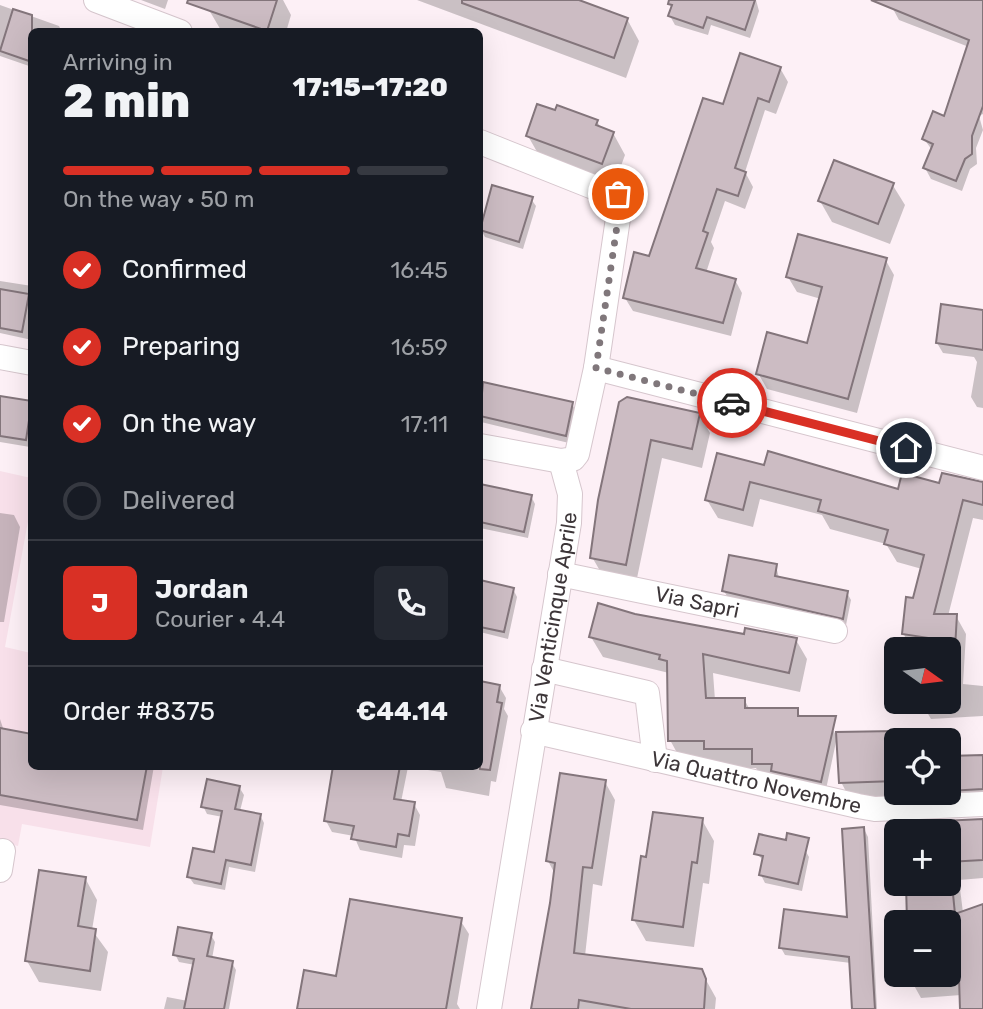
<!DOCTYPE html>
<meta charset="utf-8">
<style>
:root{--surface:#171b24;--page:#242831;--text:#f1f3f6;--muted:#9ea1a6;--line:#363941;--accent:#d93025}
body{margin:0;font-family:Rubik,sans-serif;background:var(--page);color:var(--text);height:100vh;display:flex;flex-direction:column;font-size:26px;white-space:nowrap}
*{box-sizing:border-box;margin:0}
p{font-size:23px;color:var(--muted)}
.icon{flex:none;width:38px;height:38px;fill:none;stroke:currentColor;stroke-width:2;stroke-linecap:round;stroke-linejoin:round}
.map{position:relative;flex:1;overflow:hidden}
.drawer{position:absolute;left:28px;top:28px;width:455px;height:742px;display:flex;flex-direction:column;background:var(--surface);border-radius:10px;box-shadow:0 7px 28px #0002}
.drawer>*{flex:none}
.needle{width:46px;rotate:104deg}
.tools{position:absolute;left:884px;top:637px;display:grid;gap:14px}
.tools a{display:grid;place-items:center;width:77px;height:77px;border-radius:10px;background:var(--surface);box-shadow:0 7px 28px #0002;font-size:35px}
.pin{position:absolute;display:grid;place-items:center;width:60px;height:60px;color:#fff;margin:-30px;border:4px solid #fff;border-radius:50%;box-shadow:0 2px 7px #0007}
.courier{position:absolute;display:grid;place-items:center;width:70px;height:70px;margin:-35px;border:5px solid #d93025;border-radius:50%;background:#fff;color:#222;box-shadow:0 2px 9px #0007}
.headline em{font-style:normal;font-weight:800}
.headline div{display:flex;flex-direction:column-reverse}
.headline{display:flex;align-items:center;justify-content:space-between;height:119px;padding:0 35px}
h1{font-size:46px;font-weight:800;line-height:52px}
.bar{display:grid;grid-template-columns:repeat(4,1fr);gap:10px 7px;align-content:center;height:84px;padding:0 35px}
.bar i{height:9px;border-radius:5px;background:var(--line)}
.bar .current{background:var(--accent)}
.bar p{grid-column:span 4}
.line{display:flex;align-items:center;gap:18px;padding:0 35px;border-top:2px solid var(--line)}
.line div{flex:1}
.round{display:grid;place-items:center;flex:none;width:74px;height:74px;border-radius:10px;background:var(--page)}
ol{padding:0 35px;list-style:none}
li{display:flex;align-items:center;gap:21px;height:77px}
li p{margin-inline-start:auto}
li .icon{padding:7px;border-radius:50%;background:var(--accent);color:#fff;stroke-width:4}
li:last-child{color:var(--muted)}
li i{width:38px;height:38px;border:4px solid var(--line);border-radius:50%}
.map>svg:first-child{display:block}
.built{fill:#f8e0ea}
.shadow{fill:#0003}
.building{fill:#ccbcc3;stroke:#83757b;stroke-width:2}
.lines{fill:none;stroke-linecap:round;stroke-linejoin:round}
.minor-casing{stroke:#d6c6cd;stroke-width:26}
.minor{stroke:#fff;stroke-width:24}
.done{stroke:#80777b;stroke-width:7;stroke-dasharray:0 12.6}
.route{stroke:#d93025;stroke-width:9}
.labels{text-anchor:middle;stroke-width:7;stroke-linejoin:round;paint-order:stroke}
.street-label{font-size:21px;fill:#3d3639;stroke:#fff}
</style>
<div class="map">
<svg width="983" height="1009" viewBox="0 0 983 1009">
<rect width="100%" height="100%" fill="#fdf0f6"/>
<path class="built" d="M0 471 31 478V505L5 647 31 653 32 766 163 767 150 847 22 824 18 846 0 842Z"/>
<g class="shadow">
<path d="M141 0H168L165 9Z"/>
<path d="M212 0H283L291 15 286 32H222L209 10Z"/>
<path d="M417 0H575L627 19 639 41 626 78Z"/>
<path d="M676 0H756L759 11 750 38 711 25 708 35 675 25 670 16Z"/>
<path d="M898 0 983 1V114L979 116 983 130 976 148 977 164 970 169 962 191 931 179 925 168 932 150 924 139 945 118 969 47 899 20 893 9Z"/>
<path d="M0 5 59 26 62 32H32V67L0 56Z"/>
<path d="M780 68 788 82 776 114 765 110 745 172 753 187 745 209 725 201 711 242 714 248 706 273 735 280 742 293 731 336 633 311 625 298 650 258 724 106Z"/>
<path d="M597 121 601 129 613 133 625 155 614 185 540 157 528 136Z"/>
<path d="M892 184 905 205 890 244 832 222 820 201Z"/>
<path d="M531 199 536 206 523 249 485 237 481 230Z"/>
<path d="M885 259 894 275 857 413 767 389 758 373 808 345 821 299 797 292 788 277Z"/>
<path d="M0 281 32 286V340L0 333Z"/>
<path d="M983 312V408L977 407 971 397 977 362 974 357 943 353 937 343Z"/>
<path d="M480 383 572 404 576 411 569 443 481 422Z"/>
<path d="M0 397 32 402 30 447 0 442Z"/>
<path d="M621 403 699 414 710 433 702 468 662 458 636 583 603 576 592 557Z"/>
<path d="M765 467 900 491 983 483V520L973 518 948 616H956L966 634 963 684 983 686V716L931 719 921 702H948V649H909L904 634 922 569 897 562 886 544 830 529 822 515 760 499 753 527 718 518 707 500Z"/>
<path d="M480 485 531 496 535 504 528 538 480 528Z"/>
<path d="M0 513 14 515 20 527 4 622H0Z"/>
<path d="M776 566 779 578 847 593 851 600 846 625 728 598 724 591Z"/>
<path d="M480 582 513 589 517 597 508 639 480 632Z"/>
<path d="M635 615 745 636 796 640 807 659 800 692 713 673 715 700 744 699 750 710H797L801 718H826L837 737 824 799 765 783 756 768H718L713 760H681L670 740 669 673 603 657 591 637Z"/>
<path d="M480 683 499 686 506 698 504 709 508 716 496 782 491 781 489 796 446 788 441 772 408 767 401 802 414 804 420 815 415 846 404 845 402 858 360 850 354 836 332 832 326 821 335 769 320 766H480Z"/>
<path d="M0 719 4 731 32 766H154L143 830 0 805Z"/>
<path d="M898 732 903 740H896V793H948V758L983 757V807L851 801 841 782 838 733Z"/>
<path d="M605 782 615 800 602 886 593 884 585 956 701 971 716 998 715 1009H533L555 874 548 861Z"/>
<path d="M239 787 244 795 240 811 260 815 264 823 255 872 229 867 225 890 194 884 189 877 216 854 223 817 207 814 203 806Z"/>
<path d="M702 820 714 841 709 884 703 883 694 947 646 941 634 920 648 859Z"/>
<path d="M983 821V878L959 880 963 913 983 906V1009H962L961 995 921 998 911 980V975H948V922H909L908 884H948V831H907L906 824Z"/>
<path d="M864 829 868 837 877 1009H854L851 963 785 955 781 948 849 919Z"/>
<path d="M805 850 809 857 802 891 765 883 761 875 764 861 756 853Z"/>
<path d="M85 878 97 900 92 930 108 952 101 991 39 982 27 961Z"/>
<path d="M460 920 469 934 457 1004 460 1009H298L338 978Z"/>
<path d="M211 935 215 942 212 959 232 963 236 970 229 1009H164L167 997 188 1001 195 965 179 962 175 954Z"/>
</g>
<g class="building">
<path d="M188 0H277L267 31 187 3Z"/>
<path d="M462 0H579L628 18 614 58 462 3Z"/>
<path d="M669 0H755L745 30 707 17 703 28 668 16 672 5 668 4Z"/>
<path d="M871 0H983V106L972 136V154L965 159 956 181 923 168 933 144 922 139 933 111 944 116 969 40Z"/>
<path d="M13 9 32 15V62L0 51Z"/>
<path d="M740 53 781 67 769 102 758 98 735 168 746 172 738 196 717 189 703 231 708 233 696 268 736 279 723 323 623 298 634 252 649 256 703 98 723 104Z"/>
<path d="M537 104 555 110 557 105 598 120 596 125 614 132 602 164 526 136Z"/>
<path d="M834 160 894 183 878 224 818 201Z"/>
<path d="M492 185 533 197 519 242 480 230Z"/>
<path d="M798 234 887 258 848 399 756 374 767 332 807 343 822 287 786 277Z"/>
<path d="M0 289 29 294 22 332 0 328Z"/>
<path d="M941 304 983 310V350L936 343Z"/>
<path d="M483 382 573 402 566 436 480 416Z"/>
<path d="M0 396 32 401 26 440 0 436Z"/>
<path d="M627 397 700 413 692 449 651 440 626 565 590 558 598 500 619 402Z"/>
<path d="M768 451 898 489 902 473 939 483 942 473 983 482V505L963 500 934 614H957L955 649H928L929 638 902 634 906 597 913 598 924 555 884 544 888 530 818 511 821 500 750 482 743 510 705 500 717 453 764 465Z"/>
<path d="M480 484 532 495 524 532 480 522Z"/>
<path d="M729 555 777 564 775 576 848 591 843 619 722 591Z"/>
<path d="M480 580 514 588 504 632 480 627Z"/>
<path d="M598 603 635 614 744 634 745 628 797 638 789 673 703 654 706 698H745V708H798V716H836L821 782 771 771 772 764H752V749H704V741H668L667 661 659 659 660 655 589 637Z"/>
<path d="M480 681 500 685 497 702 502 703 490 770 480 769Z"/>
<path d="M0 728 32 734V766H147L137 820 0 795Z"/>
<path d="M896 731V781L839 783 836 732Z"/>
<path d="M983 755V789L948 791V756Z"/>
<path d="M333 766H400L394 799 415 802 409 836 398 834 396 847 351 839 354 826 324 821Z"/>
<path d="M560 773 606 780 592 868 583 867 574 953 702 969 706 979 704 1009H631L579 1000 578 1009H531L550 903 555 863 546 861Z"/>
<path d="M207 779 240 786 235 809 261 814 251 865 226 860 221 884 187 877 193 848 214 852 222 811 201 807Z"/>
<path d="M653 812 703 818 697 863 692 862 683 927 632 920 641 856 646 857Z"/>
<path d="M983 819V860L948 862V831H900V823Z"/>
<path d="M864 827 875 1009H852L849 957 779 948 784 909 847 917 842 829Z"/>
<path d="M787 833 809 838 798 884 759 875 763 856 754 854 759 834 786 840Z"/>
<path d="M39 870 86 877 78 926 96 929 90 971 25 961Z"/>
<path d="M906 884H952L955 914 983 904V1009H960L959 977H948V922H907Z"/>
<path d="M350 899 462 918 446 1009H297L304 970 336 976Z"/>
<path d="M178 927 212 933 207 956 233 961 224 1009H184L194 959 173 955Z"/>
</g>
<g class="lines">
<defs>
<g id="minor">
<path d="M96 0 180 32"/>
<path d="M480 142 621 198 596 368 577 454 573 459 561 461 480 446"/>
<path d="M0 357 32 363"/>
<path d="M596 368 983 468"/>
<path id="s1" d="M560 574 835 631"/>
<path d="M544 669 647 693 655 760"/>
<path id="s2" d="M533 731 858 806 875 809 983 804"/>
<path d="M0 870 3 851"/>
<path id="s3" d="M489 1009 569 523 570 494 561 461"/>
</g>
</defs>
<use href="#minor" class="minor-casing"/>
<use href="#minor" class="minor"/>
</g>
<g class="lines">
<path class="done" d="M618 194 621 199 596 368 732 403"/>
<path class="route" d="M732 403 906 448"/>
</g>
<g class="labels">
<g class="street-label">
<text dy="7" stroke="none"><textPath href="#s1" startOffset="140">Via Sapri</textPath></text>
<text dy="7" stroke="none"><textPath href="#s3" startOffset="397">Via Venticinque Aprile</textPath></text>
<text dy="7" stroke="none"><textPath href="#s2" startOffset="229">Via Quattro Novembre</textPath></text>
</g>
</g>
</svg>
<div class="tools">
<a><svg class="needle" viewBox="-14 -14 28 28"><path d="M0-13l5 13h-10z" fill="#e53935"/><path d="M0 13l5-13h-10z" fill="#9ea1a6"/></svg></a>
<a><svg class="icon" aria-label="locate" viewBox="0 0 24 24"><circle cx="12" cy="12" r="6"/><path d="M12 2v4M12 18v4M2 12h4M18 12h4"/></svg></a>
<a>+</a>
<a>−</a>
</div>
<div class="pin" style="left:618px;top:194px;background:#ea580c"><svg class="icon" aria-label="bag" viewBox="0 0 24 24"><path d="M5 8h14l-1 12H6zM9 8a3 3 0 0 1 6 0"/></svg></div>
<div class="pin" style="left:906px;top:448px;background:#1f2937"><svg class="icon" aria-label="home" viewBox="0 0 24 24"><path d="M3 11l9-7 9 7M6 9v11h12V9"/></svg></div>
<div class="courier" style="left:732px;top:403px"><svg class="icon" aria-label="car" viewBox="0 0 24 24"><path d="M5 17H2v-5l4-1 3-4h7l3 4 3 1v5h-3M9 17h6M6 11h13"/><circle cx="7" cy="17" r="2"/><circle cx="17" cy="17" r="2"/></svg></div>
<section class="drawer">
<div class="headline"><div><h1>2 min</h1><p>Arriving in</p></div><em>17:15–17:20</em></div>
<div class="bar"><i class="current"></i><i class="current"></i><i class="current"></i><i></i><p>On the way · 50 m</p></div>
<ol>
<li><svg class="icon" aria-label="check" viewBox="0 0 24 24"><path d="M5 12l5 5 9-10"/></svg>Confirmed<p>16:45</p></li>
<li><svg class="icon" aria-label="check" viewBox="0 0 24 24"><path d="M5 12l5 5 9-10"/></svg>Preparing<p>16:59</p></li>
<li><svg class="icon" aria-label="check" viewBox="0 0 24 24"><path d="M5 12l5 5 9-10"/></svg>On the way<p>17:11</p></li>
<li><i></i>Delivered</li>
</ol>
<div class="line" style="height:126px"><b class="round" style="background:var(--accent);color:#fff">J</b><div><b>Jordan</b><p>Courier · 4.4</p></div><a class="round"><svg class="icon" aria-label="phone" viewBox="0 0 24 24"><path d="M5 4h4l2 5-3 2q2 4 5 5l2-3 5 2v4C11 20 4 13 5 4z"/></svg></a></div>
<div class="line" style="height:91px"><div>Order #8375</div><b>€44.14</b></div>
</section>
</div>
